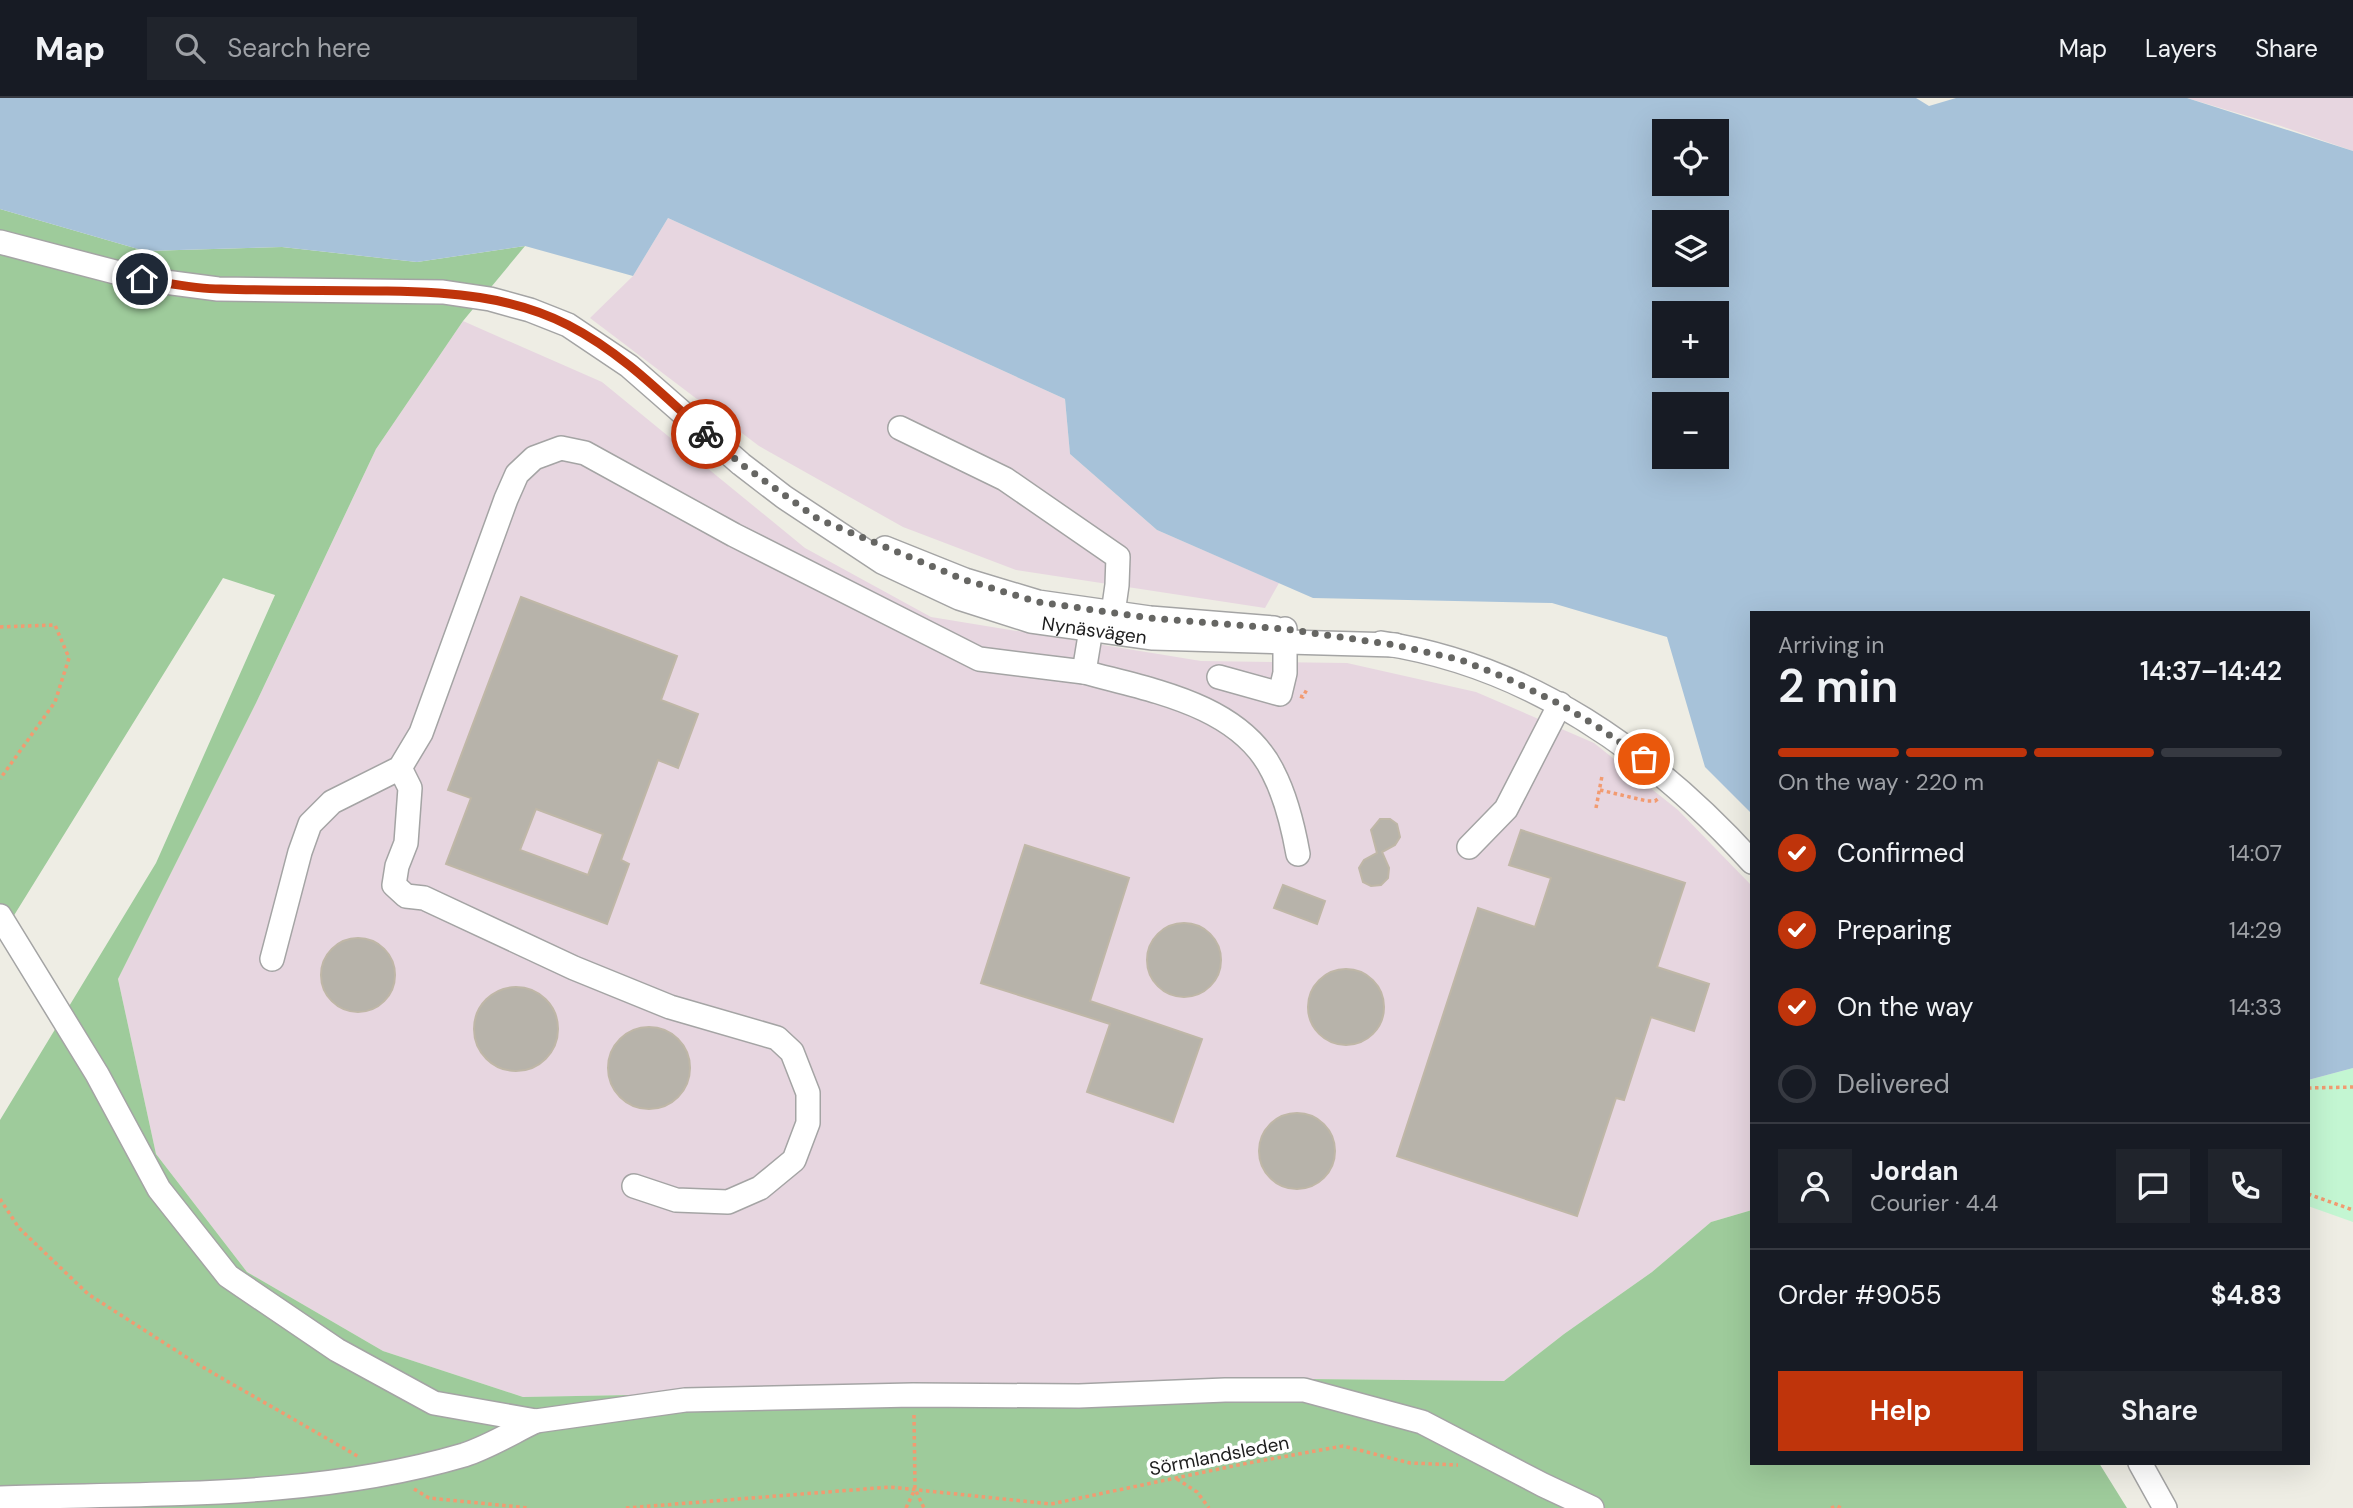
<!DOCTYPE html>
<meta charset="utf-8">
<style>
:root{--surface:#171b24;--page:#20242c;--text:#f1f3f6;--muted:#9ea1a6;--line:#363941;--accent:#bf340b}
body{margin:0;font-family:"DM Sans",sans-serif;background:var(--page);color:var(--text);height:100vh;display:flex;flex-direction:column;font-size:26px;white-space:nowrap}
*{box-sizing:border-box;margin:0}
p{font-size:23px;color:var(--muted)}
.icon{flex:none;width:38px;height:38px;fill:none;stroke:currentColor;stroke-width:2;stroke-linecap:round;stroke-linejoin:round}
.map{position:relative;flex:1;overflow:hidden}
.panel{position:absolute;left:1750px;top:513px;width:560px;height:854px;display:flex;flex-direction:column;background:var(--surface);border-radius:0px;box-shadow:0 7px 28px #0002}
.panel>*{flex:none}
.fabs{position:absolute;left:1652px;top:21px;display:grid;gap:14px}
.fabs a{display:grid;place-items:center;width:77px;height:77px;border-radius:0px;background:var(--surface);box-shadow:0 7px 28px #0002;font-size:35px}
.pin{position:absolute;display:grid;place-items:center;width:60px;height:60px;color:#fff;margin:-30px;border:4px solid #fff;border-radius:50%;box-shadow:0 2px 7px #0007}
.courier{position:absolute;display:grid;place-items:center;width:70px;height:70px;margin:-35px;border:5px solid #bf340b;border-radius:50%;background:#fff;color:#222;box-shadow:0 2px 9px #0007}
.overview em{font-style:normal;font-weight:600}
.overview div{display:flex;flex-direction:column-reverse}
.overview{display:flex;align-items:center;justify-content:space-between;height:119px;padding:0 28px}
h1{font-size:46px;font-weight:600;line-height:52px}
.bar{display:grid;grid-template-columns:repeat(4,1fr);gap:10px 7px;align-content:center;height:84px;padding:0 28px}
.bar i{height:9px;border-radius:5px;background:var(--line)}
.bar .on{background:var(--accent)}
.bar p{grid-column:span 4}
.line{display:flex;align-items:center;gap:18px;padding:0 28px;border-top:2px solid var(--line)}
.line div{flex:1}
.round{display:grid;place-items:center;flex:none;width:74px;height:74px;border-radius:0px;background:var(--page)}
ol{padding:0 28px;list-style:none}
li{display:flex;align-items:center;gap:21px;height:77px}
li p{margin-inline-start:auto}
li .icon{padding:7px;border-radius:50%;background:var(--accent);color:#fff;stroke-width:4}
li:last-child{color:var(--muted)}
li i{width:38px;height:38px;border:4px solid var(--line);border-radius:50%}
.action{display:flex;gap:14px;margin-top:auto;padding:14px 28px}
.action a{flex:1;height:80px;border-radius:0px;background:var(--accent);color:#fff;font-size:28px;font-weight:600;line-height:80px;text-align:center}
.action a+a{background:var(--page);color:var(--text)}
header{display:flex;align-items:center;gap:42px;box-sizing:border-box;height:98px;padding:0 35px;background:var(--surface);border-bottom:2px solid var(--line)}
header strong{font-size:33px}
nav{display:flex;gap:38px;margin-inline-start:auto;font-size:24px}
.search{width:490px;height:63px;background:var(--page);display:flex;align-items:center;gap:18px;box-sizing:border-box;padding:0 24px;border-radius:0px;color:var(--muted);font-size:26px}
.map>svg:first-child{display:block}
.industrial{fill:#e7d6e0}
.forest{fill:#9ecb9b}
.park{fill:#c3f6d2}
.water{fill:#a7c2d9;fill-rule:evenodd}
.building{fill:#b7b3aa;stroke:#bfb7a7;stroke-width:2;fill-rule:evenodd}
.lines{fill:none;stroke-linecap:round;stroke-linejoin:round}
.minor-casing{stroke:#a4a4a4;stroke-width:26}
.path{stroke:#f29b71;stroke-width:3.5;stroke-dasharray:3.5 3.5;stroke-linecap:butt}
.minor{stroke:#fff;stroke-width:23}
.done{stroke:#666663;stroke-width:7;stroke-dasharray:0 12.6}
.route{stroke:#bf340b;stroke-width:9}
.labels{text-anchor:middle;stroke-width:7;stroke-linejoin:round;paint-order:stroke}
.street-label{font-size:19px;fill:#1d1d1d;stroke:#fff}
</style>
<header>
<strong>Map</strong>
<div class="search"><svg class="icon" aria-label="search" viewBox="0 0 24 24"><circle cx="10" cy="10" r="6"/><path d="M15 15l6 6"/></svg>Search here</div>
<nav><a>Map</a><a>Layers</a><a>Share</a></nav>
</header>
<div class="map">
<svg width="2353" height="1410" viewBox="0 0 2353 1410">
<rect width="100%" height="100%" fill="#eeede4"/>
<g class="industrial">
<path d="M2187 0H2353V53L2281 28Z"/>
<path d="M668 120 1065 301 1070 356 1157 432 1279 485 1265 510 1016 472 903 429 759 348 590 220 633 178Z"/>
<path d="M463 223 602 284 805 450 931 519 1201 563 1347 565 1476 594 1594 645 1678 712 1752 788V1112L1711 1124 1652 1174 1564 1236 1504 1283 1308 1281 1045 1289 523 1299 383 1253 247 1174 156 1056 118 881 256 605 376 351Z"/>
</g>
<path class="forest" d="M0 111 145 153 282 149 417 164 525 148 463 223 376 351 256 605 118 881 156 1056 247 1174 383 1253 523 1299 1045 1289 1308 1281 1504 1283 1564 1236 1652 1174 1711 1124 1752 1112V1365H2099L2127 1410H0V1022L156 765 275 497 223 480 0 840Z"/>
<path class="park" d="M2353 970V1124L2308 1108V982Z"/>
<path class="water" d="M0 0H1916L1929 8 1956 0H2187L2353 53V970L2308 982V514H1752V716L1705 669 1667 539 1552 505 1313 500 1157 432 1070 356 1065 301 668 120 633 178 525 148 417 164 282 149 145 153 0 111ZM1664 33H1717V86H1664ZM1664 124H1717V177H1664ZM1664 215H1717V268H1664ZM1664 306H1717V359H1664Z"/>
<g class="building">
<path d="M521 499 677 558 661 602 698 616 678 670 658 662 621 762 629 766 607 826 446 766 471 700 448 692ZM536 711 603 736 588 777 520 752Z"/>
<path d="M1380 721H1390L1397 726 1400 739 1395 747 1382 754 1389 770 1388 780 1381 787 1371 788 1363 784 1359 770 1364 762 1377 755 1371 732Z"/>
<path d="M1521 732 1685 785 1657 869 1709 886 1694 933 1651 919 1624 1002 1616 1000 1577 1118 1397 1058 1478 810 1535 829 1551 780 1509 767Z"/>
<path d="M1025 747 1129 780 1090 903 1202 941 1173 1024 1087 994 1110 926 981 885Z"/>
<path d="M1283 787 1325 803 1317 826 1274 810Z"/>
<circle cx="1184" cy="862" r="37"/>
<circle cx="358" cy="877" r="37"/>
<circle cx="1346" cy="909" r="38"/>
<circle cx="516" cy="931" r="42"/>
<circle cx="649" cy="970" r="41"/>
<circle cx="1297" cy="1053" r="38"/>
</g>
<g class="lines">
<defs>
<g id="minor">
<path id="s1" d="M0 144 142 181 218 191 443 194 490 201 530 212 568 227 629 268 741 366 784 399 882 464 959 500 1031 523 1153 540 1395 547"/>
<path d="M900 330 1005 381 1118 459 1117 487 1111 529"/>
<path d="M885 450 965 482 1038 504 1150 520 1274 530"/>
<path d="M1381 545C1529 567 1653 655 1752 764"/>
<path d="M1084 574C1149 592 1240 606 1273 674 1286 699 1293 728 1298 756"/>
<path d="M1219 579 1280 596 1285 575V531"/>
<path d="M400 670 410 690 406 745 397 768 394 787 406 798 424 800 574 870 670 909 777 940 792 954 808 995V1025L794 1062 760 1090 728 1104 676 1102 634 1088"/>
<path d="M1469 749 1506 711 1560 606"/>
<path d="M0 818 97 976 159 1091 228 1178 337 1252 434 1305 536 1323 685 1302 913 1297 1079 1298 1225 1292H1304L1422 1324 1543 1387 1592 1410"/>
<path d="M272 861 300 754 310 726 332 704 400 670 421 635 506 401 517 376 534 360 561 350 585 355 734 437 979 561 1084 574 1094 513"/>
<path d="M2140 1365 2165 1410"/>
<path d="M0 1400C154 1395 315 1401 464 1357 489 1349 513 1334 536 1323"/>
</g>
</defs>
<use href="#minor" class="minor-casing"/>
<g class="path">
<path d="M0 529 55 527 69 560 55 604 0 681"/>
<path d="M1300 598 1303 599 1307 591"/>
<path d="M1600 692 1647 703H1655L1659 700"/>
<path d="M1596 710 1602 678"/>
<path d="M2308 990 2353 989"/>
<path d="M2308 1096 2353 1112"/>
<path d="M0 1101 19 1130 88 1196 194 1264 359 1359"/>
<path d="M914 1317 915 1391 924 1410"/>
<path d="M1177 1381 1197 1394 1209 1410"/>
<path d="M414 1391 429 1400 529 1410"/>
<path d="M626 1410 890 1389 1051 1406 1243 1366 1343 1348 1410 1365 1458 1367"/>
<path d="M906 1410 915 1391"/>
<path d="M1831 1410 1837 1408 1841 1410"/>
</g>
<use href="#minor" class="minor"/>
</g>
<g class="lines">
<path class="done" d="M706 336 741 366 818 421 965 482 1038 504 1150 520 1285 531 1395 547 1461 562 1504 579 1560 606 1598 629 1644 661"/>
<path class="route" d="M142 181C168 185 195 191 221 191 276 193 331 192 387 193 449 194 512 198 568 227 621 254 663 297 706 336"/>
</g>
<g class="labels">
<g class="street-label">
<text dy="7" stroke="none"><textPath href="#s1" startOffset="1197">Nynäsvägen</textPath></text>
<text transform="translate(1219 1357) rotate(-11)" y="7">Sörmlandsleden</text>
</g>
</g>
</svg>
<div class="fabs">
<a><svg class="icon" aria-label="locate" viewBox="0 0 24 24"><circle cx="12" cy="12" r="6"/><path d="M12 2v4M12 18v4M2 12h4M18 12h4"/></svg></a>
<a><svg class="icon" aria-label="layers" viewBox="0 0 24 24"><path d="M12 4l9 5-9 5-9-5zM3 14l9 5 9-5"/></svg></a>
<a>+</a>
<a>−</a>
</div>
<div class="pin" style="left:1644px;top:661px;background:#ea580c"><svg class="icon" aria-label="bag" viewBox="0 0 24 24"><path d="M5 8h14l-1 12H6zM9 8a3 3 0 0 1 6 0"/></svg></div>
<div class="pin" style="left:142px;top:181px;background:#1f2937"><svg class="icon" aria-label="home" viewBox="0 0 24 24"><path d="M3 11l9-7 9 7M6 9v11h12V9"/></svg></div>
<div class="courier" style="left:706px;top:336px"><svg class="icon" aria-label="bike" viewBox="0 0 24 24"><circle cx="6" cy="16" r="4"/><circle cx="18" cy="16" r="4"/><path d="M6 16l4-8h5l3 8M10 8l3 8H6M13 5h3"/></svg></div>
<section class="panel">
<div class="overview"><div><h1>2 min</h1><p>Arriving in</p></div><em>14:37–14:42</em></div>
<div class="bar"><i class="on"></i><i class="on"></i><i class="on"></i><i></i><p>On the way · 220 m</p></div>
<ol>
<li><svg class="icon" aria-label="check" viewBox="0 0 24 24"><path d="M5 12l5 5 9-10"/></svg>Confirmed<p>14:07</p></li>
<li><svg class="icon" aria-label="check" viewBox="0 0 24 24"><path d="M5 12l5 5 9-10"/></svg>Preparing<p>14:29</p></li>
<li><svg class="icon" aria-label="check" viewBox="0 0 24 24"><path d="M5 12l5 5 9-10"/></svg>On the way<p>14:33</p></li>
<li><i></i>Delivered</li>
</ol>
<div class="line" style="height:126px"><a class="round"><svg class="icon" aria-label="person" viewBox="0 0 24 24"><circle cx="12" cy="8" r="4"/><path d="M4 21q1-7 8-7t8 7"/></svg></a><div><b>Jordan</b><p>Courier · 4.4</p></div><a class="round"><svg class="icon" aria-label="chat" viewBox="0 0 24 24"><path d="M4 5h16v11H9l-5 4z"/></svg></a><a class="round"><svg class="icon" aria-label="phone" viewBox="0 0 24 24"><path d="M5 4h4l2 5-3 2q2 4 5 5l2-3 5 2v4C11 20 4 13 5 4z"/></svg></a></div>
<div class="line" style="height:91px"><div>Order #9055</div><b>$4.83</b></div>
<div class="action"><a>Help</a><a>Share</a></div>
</section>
</div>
